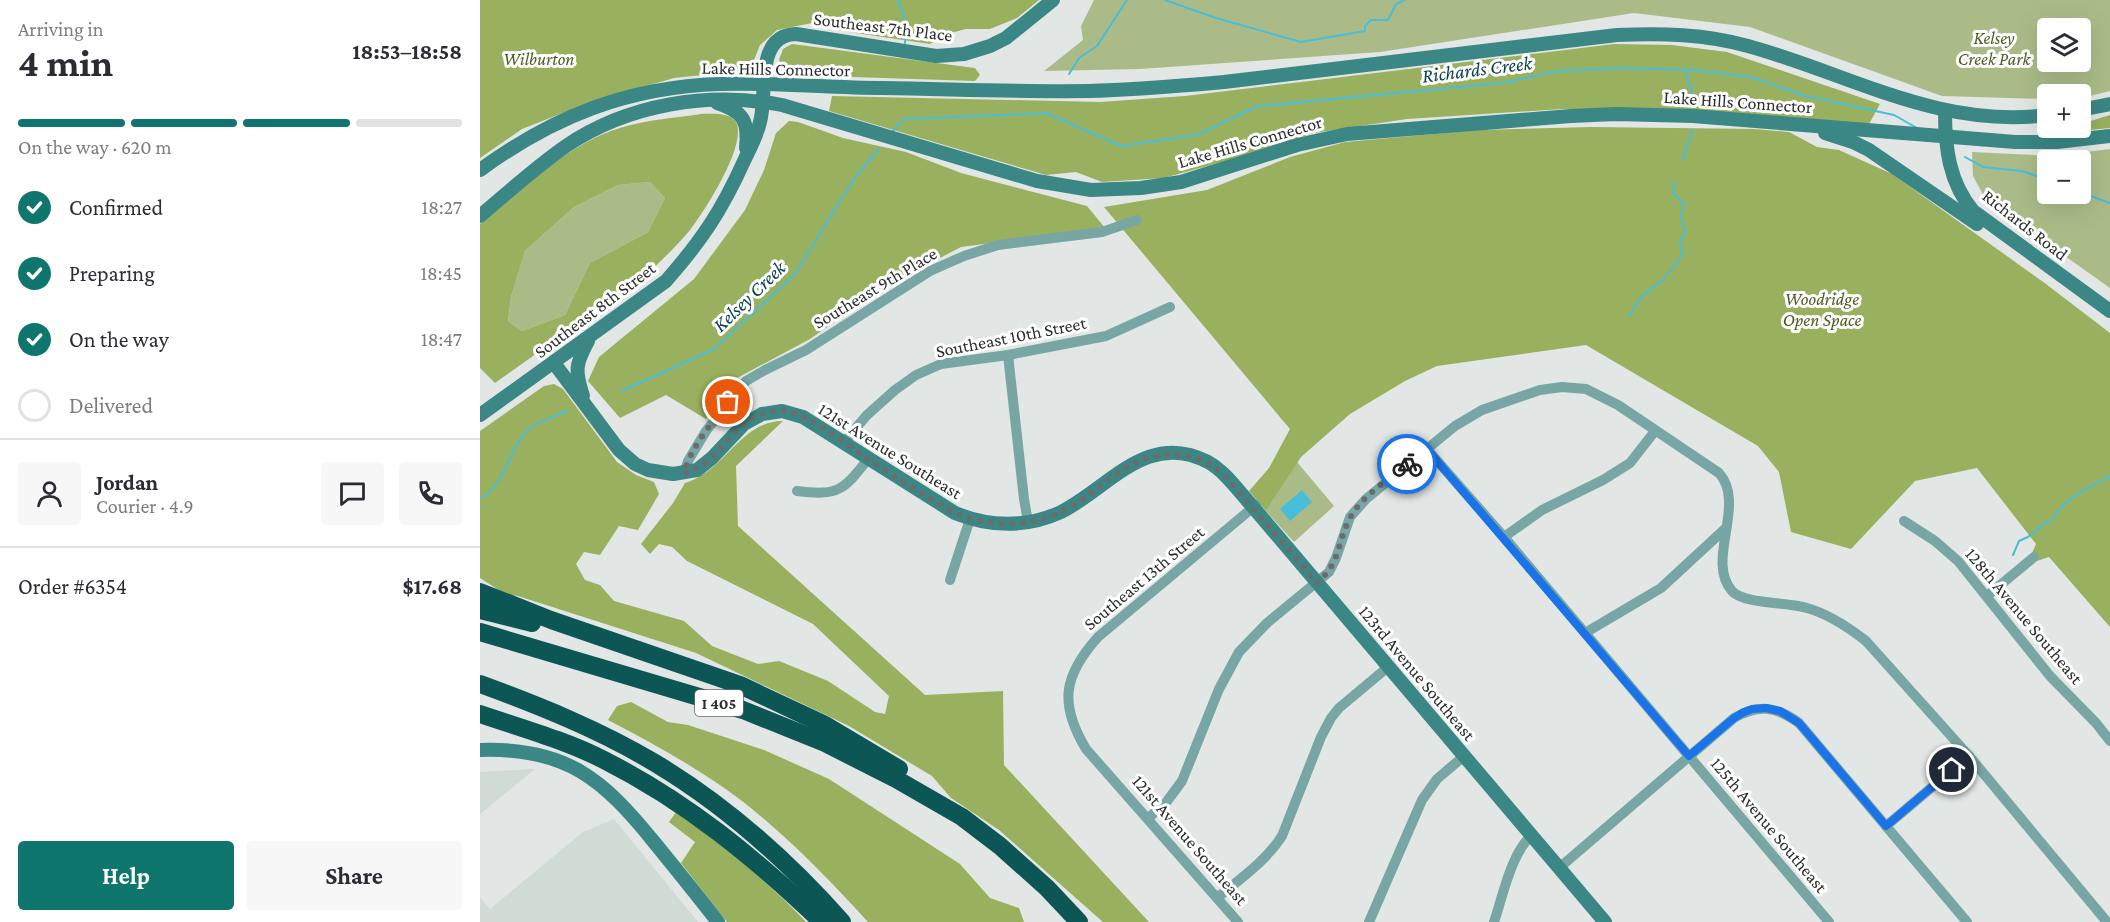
<!DOCTYPE html>
<meta charset="utf-8">
<style>
:root{--surface:#fff;--page:#f7f7f7;--text:#2b2b33;--muted:#7c7c81;--line:#e1e1e2;--accent:#0f766e}
body{margin:0;font-family:"Crimson Pro",serif;background:var(--page);color:var(--text);height:100vh;display:flex;flex-direction:column;font-size:22px;white-space:nowrap}
*{box-sizing:border-box;margin:0}
p{font-size:20px;color:var(--muted)}
.icon{flex:none;width:33px;height:33px;fill:none;stroke:currentColor;stroke-width:2;stroke-linecap:round;stroke-linejoin:round}
.map{position:relative;flex:1;overflow:hidden}
.drawer{display:flex;flex-direction:column;background:var(--surface);width:480px}
.drawer>*{flex:none}
.buttons{position:absolute;left:1557px;top:18px;display:grid;gap:12px}
.buttons a{display:grid;place-items:center;width:54px;height:54px;border-radius:6px;background:var(--surface);box-shadow:0 6px 24px #0002;font-size:30px}
.pin{position:absolute;display:grid;place-items:center;width:51px;height:51px;color:#fff;margin:-26px;border:3px solid #fff;border-radius:50%;box-shadow:0 2px 6px #0007}
.courier{position:absolute;display:grid;place-items:center;width:60px;height:60px;margin:-30px;border:4px solid #1a73e8;border-radius:50%;background:#fff;color:#222;box-shadow:0 2px 8px #0007}
.overview em{font-style:normal;font-weight:700}
.overview div{display:flex;flex-direction:column-reverse}
.overview{display:flex;align-items:center;justify-content:space-between;height:102px;padding:0 18px}
h1{font-size:39px;font-weight:700;line-height:45px}
.bar{display:grid;grid-template-columns:repeat(4,1fr);gap:9px 6px;align-content:center;height:72px;padding:0 18px}
.bar i{height:8px;border-radius:4px;background:var(--line)}
.bar .active{background:var(--accent)}
.bar p{grid-column:span 4}
.line{display:flex;align-items:center;gap:15px;padding:0 18px;border-top:2px solid var(--line)}
.line div{flex:1}
.round{display:grid;place-items:center;flex:none;width:63px;height:63px;border-radius:6px;background:var(--page)}
ol{padding:0 18px;list-style:none}
li{display:flex;align-items:center;gap:18px;height:66px}
li p{margin-inline-start:auto}
li .icon{padding:6px;border-radius:50%;background:var(--accent);color:#fff;stroke-width:4}
li:last-child{color:var(--muted)}
li i{width:33px;height:33px;border:3px solid var(--line);border-radius:50%}
.button{display:flex;gap:12px;margin-top:auto;padding:12px 18px}
.button a{flex:1;height:69px;border-radius:6px;background:var(--accent);color:#fff;font-size:24px;font-weight:700;line-height:69px;text-align:center}
.button a+a{background:var(--page);color:var(--text)}
main{display:flex;flex:1;min-height:0}
.map>svg:first-child{display:block}
.built{fill:#d0dbd6}
.green{fill:#abbb88;fill-rule:evenodd}
.forest{fill:#99b05e;fill-rule:evenodd}
.water{fill:#47beda}
.lines{fill:none;stroke-linecap:round;stroke-linejoin:round}
.stream{stroke:#47beda;stroke-width:2}
.street{stroke:#78a6a4;stroke-width:10}
.secondary{stroke:#3a8785;stroke-width:14}
.highway{stroke:#0c5755;stroke-width:18}
.done{stroke:#6b6d6c;stroke-width:6;stroke-dasharray:0 10.8}
.route{stroke:#1a73e8;stroke-width:8}
.labels{text-anchor:middle;stroke-width:6;stroke-linejoin:round;paint-order:stroke}
.shield{fill:#fff;stroke:#6b6b6b;stroke-width:1.5}
.shield-label{font-size:16px;font-weight:bold;fill:#2b2c2c}
.street-label{font-size:18px;fill:#2b2c2c;stroke:#fff}
.park-label{font-size:18px;font-style:italic;fill:#4e5d22;stroke:#fff}
.water-label{font-size:20px;font-style:italic;fill:#0b414d;stroke:#fff}
</style>
<main>
<section class="drawer">
<div class="overview"><div><h1>4 min</h1><p>Arriving in</p></div><em>18:53–18:58</em></div>
<div class="bar"><i class="active"></i><i class="active"></i><i class="active"></i><i></i><p>On the way · 620 m</p></div>
<ol>
<li><svg class="icon" aria-label="check" viewBox="0 0 24 24"><path d="M5 12l5 5 9-10"/></svg>Confirmed<p>18:27</p></li>
<li><svg class="icon" aria-label="check" viewBox="0 0 24 24"><path d="M5 12l5 5 9-10"/></svg>Preparing<p>18:45</p></li>
<li><svg class="icon" aria-label="check" viewBox="0 0 24 24"><path d="M5 12l5 5 9-10"/></svg>On the way<p>18:47</p></li>
<li><i></i>Delivered</li>
</ol>
<div class="line" style="height:108px"><a class="round"><svg class="icon" aria-label="person" viewBox="0 0 24 24"><circle cx="12" cy="8" r="4"/><path d="M4 21q1-7 8-7t8 7"/></svg></a><div><b>Jordan</b><p>Courier · 4.9</p></div><a class="round"><svg class="icon" aria-label="chat" viewBox="0 0 24 24"><path d="M4 5h16v11H9l-5 4z"/></svg></a><a class="round"><svg class="icon" aria-label="phone" viewBox="0 0 24 24"><path d="M5 4h4l2 5-3 2q2 4 5 5l2-3 5 2v4C11 20 4 13 5 4z"/></svg></a></div>
<div class="line" style="height:78px"><div>Order #6354</div><b>$17.68</b></div>
<div class="button"><a>Help</a><a>Share</a></div>
</section>
<div class="map">
<svg width="1630" height="922" viewBox="0 0 1630 922">
<rect width="100%" height="100%" fill="#e2e6e4"/>
<g class="built">
<path d="M55 769 0 814V772Z"/>
<path d="M134 819 218 922H0V897L10 909 103 832Z"/>
</g>
<g class="green">
<path d="M614 0H1630V91L1601 98 1600 94H1568L1567 99 1462 96 1270 27 1154 13 900 52 660 69 564 71 603 40 601 26ZM1568 28H1600V62H1568Z"/>
<path d="M1630 149V288L1506 200 1493 176 1492 152 1575 156ZM1568 160H1600V194H1568Z"/>
<path d="M170 182 185 198 168 232 110 263 85 315 42 331 28 321 31 297 45 251 94 207 138 185Z"/>
<path d="M817 462 854 506 814 542 786 511Z"/>
</g>
<g class="forest">
<path d="M0 0H559L537 18 510 29H486L467 34 450 44 362 31 332 23 297 30 280 45 270 70 194 78 108 103 42 129 0 158Z"/>
<path d="M312 44 495 68 500 75 495 81 312 75 305 70 299 60 303 49Z"/>
<path d="M1134 44 1192 45 1247 52 1400 104 1389 124 1325 121 1197 109H1083L927 119 834 133 745 161 684 178 622 182 596 172 566 175 349 111 352 96 620 102 705 96Z"/>
<path d="M221 114C232 114 249 112 256 122 268 144 224 212 210 230 195 248 178 264 161 279L15 383 0 368V224C42 190 87 144 140 128 165 120 195 118 221 114ZM170 182 185 198 168 232 110 263 85 315 42 331 28 321 31 297 45 251 94 207 138 185Z"/>
<path d="M1630 115V128L1601 131 1599 128 1601 124Z"/>
<path d="M309 121 318 122 363 138 426 152 481 173 607 206 625 228 481 247 404 287 330 339 259 377 226 419 186 395 140 418 108 381 119 357 214 279 265 210 284 170 296 133Z"/>
<path d="M1111 127 1274 129 1309 132 1337 147 1359 150 1412 174 1566 284 1630 333V627L1569 557 1557 561 1552 553 1556 544 1497 468 1435 481 1371 549 1311 532 1299 472 1278 446 1106 345 957 366 925 381 870 414 821 457 786 511 769 491 789 468 810 429 624 207 727 190 810 157 865 142 999 130Z"/>
<path d="M74 384 83 389 137 462 156 475 174 482 179 494 158 530 139 526 120 555 104 552 96 564 105 580 120 585 134 601 204 621 232 646 278 664 299 661 348 681 395 712 405 714 409 696 333 624 207 561 192 547 179 544 170 554 161 544 193 503 205 483C246 471 260 421 303 421L256 466 258 526 445 695 523 691 524 765 669 922H623L519 830 471 798 452 776 369 726 216 653 38 596 25 594 0 578V431L64 386Z"/>
<path d="M151 702 188 722 208 725 284 750 349 779 480 864 510 898 539 908 544 922H388C349 879 308 837 262 801 220 769 174 744 128 720L137 706Z"/>
<path d="M196 812C244 846 286 880 326 922H247L201 863 215 842 189 822Z"/>
</g>
<path class="water" d="M822 490 832 502 810 521 800 509Z"/>
<g class="lines">
<g class="stream">
<path d="M418 0 426 23 425 43"/>
<path d="M685 0 736 18 821 42 885 31V26L891 20H908L916 4 924 0"/>
<path d="M1206 70 1208 83 1212 89 1210 105"/>
<path d="M589 74 599 58 617 46 647 0"/>
<path d="M413 131 424 119 566 113 641 146 717 135 778 106 1023 83 1078 71 1140 68 1215 70 1271 77 1326 96 1414 115 1437 128"/>
<path d="M1485 157 1503 167 1542 171 1568 180"/>
<path d="M1203 160 1212 130"/>
<path d="M1600 192 1630 203"/>
<path d="M1149 316 1162 296 1183 280 1199 260 1203 252 1200 243 1205 231 1201 215 1204 204 1193 193 1194 182"/>
<path d="M142 391 234 349 315 274 375 177 399 149"/>
<path d="M0 498C28 485 28 443 53 426 63 420 76 416 87 411"/>
<path d="M1533 555 1539 541 1548 537 1565 523 1572 520C1583 499 1610 487 1630 476"/>
</g>
<g class="street">
<path d="M528 355 544 499 548 522"/>
<path d="M364 442 387 415 415 390 436 375 461 364 528 355 626 336 690 307"/>
<path d="M946 448 1024 537 1349 922"/>
<path d="M204 473 208 461 226 431 266 381 285 370 326 350 450 271 484 256 518 245 622 232 657 220"/>
<path d="M317 491C358 496 363 491 388 459"/>
<path d="M1424 521 1455 541 1478 561 1570 676 1616 723 1630 741"/>
<path d="M1024 537 1062 510 1123 480 1150 463 1175 431"/>
<path d="M470 580 490 519"/>
<path d="M1507 596 1554 557"/>
<path d="M1105 633 1181 588 1246 528"/>
<path d="M668 818 685 804 702 781 739 689 759 652 787 623 849 572 856 558 870 517 886 499 975 426 1002 410 1060 390 1082 387 1106 389 1138 405 1239 473C1267 504 1225 561 1252 591 1263 604 1308 602 1327 608 1349 614 1368 627 1386 641L1489 756 1627 922"/>
<path d="M1406 826 1489 756"/>
<path d="M1079 868 1254 718C1278 704 1296 706 1319 723L1487 922"/>
<path d="M737 898C760 879 786 861 802 836L841 737 851 718 859 708 908 667"/>
<path d="M758 922 606 749C579 704 583 676 618 637L776 505"/>
<path d="M889 922 942 800 957 779 984 756"/>
<path d="M1014 922C1023 896 1031 853 1052 835"/>
</g>
<g class="secondary">
<path d="M237 103C263 111 269 121 266 148"/>
<path d="M1600 110 1630 104"/>
<path d="M1465 111C1465 148 1469 182 1493 211L1630 311"/>
<path d="M1345 133 1373 142 1389 150 1497 224"/>
<path d="M0 170C74 116 148 87 240 84 294 82 349 88 403 88 471 89 540 92 608 91 653 90 699 86 744 82L1137 35C1182 33 1225 34 1268 46 1370 74 1458 129 1568 115"/>
<path d="M0 216C28 192 56 167 86 146 148 104 229 91 302 105L557 181 611 190 661 188 701 182 817 145 867 134 1091 116 1136 114 1213 116 1535 142H1577L1630 136"/>
<path d="M74 363 139 450 155 464 168 470 193 474 217 470 232 458 264 424 282 414 302 411 323 417 475 513C509 527 547 528 581 512 629 488 667 430 728 462 746 472 759 492 773 507L1125 922"/>
<path d="M103 396C95 371 95 365 108 341"/>
<path d="M0 415 186 281C222 240 242 210 264 161 270 148 277 136 280 122 288 94 274 35 316 34L456 56 484 54 510 46 526 38 573 0"/>
<path d="M0 750C86 747 123 779 174 842 196 869 217 895 238 922"/>
</g>
<g class="highway">
<path d="M0 592 71 620 260 685 345 725 419 769"/>
<path d="M0 610 52 623"/>
<path d="M0 632 263 710 345 743 416 779 482 817 520 846 567 888 599 922"/>
<path d="M0 684C60 706 120 730 175 763 245 805 308 861 362 922"/>
<path d="M0 714C41 728 85 740 124 760 207 802 275 858 342 922"/>
</g>
</g>
<g class="lines">
<path class="done" d="M248 402C232 423 211 447 204 473 239 464 248 428 279 415 288 411 301 409 310 412 333 418 365 443 385 457 414 477 444 495 475 513 509 527 548 528 581 512 623 491 650 448 702 455 719 457 733 464 746 477L837 583C862 561 856 544 870 518 882 496 908 480 927 464"/>
<path class="route" d="M927 464 946 448 1209 756 1254 718 1264 712 1272 709 1286 708 1300 711 1319 723 1406 826 1472 770"/>
</g>
<g class="labels">
<rect class="shield" x="215" y="690" width="48" height="26" rx="4.5"/>
<g class="shield-label">
<text x="239" y="709">I 405</text>
</g>
<g class="street-label">
<text transform="translate(403 27) rotate(7)" y="6">Southeast 7th Place</text>
<text transform="translate(296 69) rotate(1)" y="6">Lake Hills Connector</text>
<text transform="translate(1258 102) rotate(4)" y="6">Lake Hills Connector</text>
<text transform="translate(770 142) rotate(-16)" y="6">Lake Hills Connector</text>
<text transform="translate(1545 225) rotate(38)" y="6">Richards Road</text>
<text transform="translate(395 288) rotate(-31)" y="6">Southeast 9th Place</text>
<text transform="translate(115 310) rotate(-37)" y="6">Southeast 8th Street</text>
<text transform="translate(531 337) rotate(-11)" y="6">Southeast 10th Street</text>
<text transform="translate(410 451) rotate(32)" y="6">121st Avenue Southeast</text>
<text transform="translate(664 578) rotate(-40)" y="6">Southeast 13th Street</text>
<text transform="translate(1544 616) rotate(50)" y="6">128th Avenue Southeast</text>
<text transform="translate(937 673) rotate(50)" y="6">123rd Avenue Southeast</text>
<text transform="translate(1289 825) rotate(50)" y="6">125th Avenue Southeast</text>
<text transform="translate(710 840) rotate(49)" y="6">121st Avenue Southeast</text>
</g>
<g class="park-label">
<text x="1514" y="44">Kelsey<tspan x="1514" dy="21">Creek Park</tspan></text>
<text x="59" y="65">Wilburton</text>
<text x="1342" y="305">Woodridge<tspan x="1342" dy="21">Open Space</tspan></text>
</g>
<g class="water-label">
<text transform="translate(997 69) rotate(-7)" y="7">Richards Creek</text>
<text transform="translate(269 296) rotate(-44)" y="7">Kelsey Creek</text>
</g>
</g>
</svg>
<div class="buttons">
<a><svg class="icon" aria-label="layers" viewBox="0 0 24 24"><path d="M12 4l9 5-9 5-9-5zM3 14l9 5 9-5"/></svg></a>
<a>+</a>
<a>−</a>
</div>
<div class="pin" style="left:248px;top:402px;background:#ea580c"><svg class="icon" aria-label="bag" viewBox="0 0 24 24"><path d="M5 8h14l-1 12H6zM9 8a3 3 0 0 1 6 0"/></svg></div>
<div class="pin" style="left:1472px;top:770px;background:#1f2937"><svg class="icon" aria-label="home" viewBox="0 0 24 24"><path d="M3 11l9-7 9 7M6 9v11h12V9"/></svg></div>
<div class="courier" style="left:927px;top:464px"><svg class="icon" aria-label="bike" viewBox="0 0 24 24"><circle cx="6" cy="16" r="4"/><circle cx="18" cy="16" r="4"/><path d="M6 16l4-8h5l3 8M10 8l3 8H6M13 5h3"/></svg></div>
</div>
</main>
